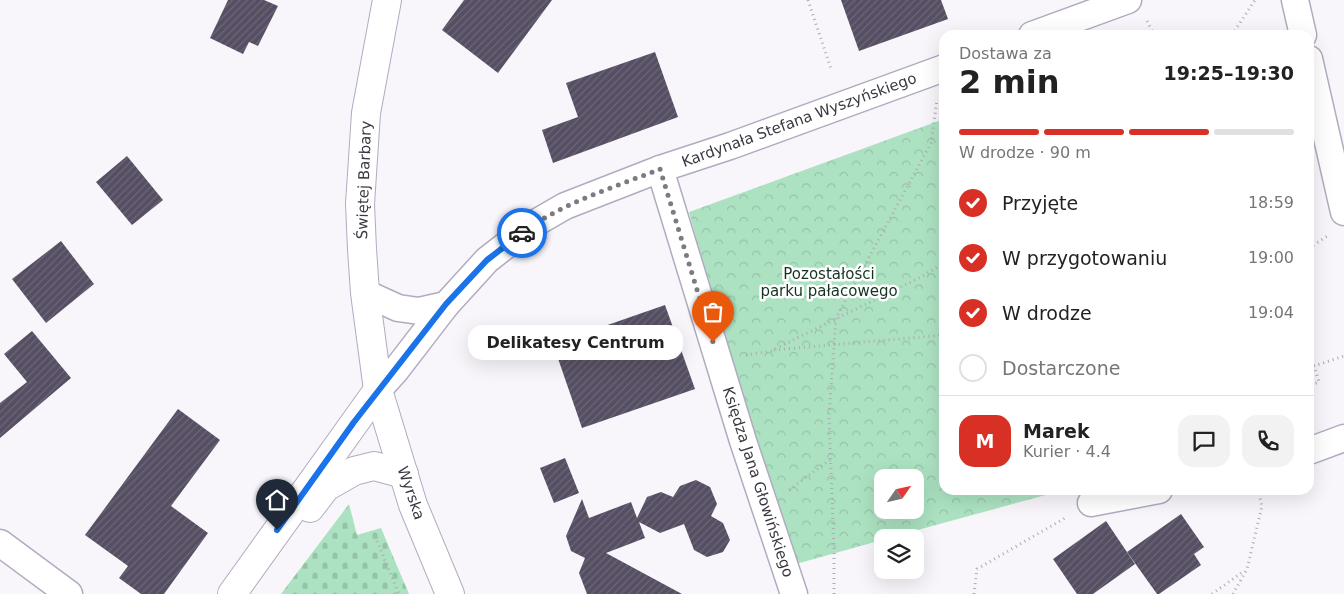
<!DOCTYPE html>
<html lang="pl">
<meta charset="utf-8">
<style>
:root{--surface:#fff;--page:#f2f2f2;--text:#222;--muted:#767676;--line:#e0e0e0;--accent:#d93025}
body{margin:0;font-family:"DejaVu Sans",sans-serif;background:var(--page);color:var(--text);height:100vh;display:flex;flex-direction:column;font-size:19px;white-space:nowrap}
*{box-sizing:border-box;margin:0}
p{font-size:16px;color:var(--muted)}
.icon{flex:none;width:28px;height:28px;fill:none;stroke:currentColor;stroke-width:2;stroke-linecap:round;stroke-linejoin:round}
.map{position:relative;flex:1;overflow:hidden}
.sheet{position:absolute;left:939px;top:30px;width:375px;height:465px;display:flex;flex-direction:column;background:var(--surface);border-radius:15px;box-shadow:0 5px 20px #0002}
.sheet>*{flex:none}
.needle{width:32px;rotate:56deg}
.buttons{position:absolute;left:874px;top:469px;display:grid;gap:10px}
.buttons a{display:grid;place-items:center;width:50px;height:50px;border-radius:10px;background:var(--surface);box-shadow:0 5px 20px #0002;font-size:25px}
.pin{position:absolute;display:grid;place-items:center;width:42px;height:42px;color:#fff;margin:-51px -21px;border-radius:50% 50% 50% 0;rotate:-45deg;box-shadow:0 0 5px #0007}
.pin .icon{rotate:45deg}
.courier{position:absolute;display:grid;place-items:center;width:50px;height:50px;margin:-25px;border:4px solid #1a73e8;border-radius:50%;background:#fff;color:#222;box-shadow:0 1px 6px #0007}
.bubble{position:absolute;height:35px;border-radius:15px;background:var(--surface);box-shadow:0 5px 20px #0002;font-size:16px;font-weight:800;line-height:35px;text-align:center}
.summary em{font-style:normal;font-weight:800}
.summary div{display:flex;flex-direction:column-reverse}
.summary{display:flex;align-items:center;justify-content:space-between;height:85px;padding:0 20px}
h1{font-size:32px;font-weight:800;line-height:38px}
.bar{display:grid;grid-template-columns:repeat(4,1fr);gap:8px 5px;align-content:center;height:60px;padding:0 20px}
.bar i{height:6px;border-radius:4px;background:var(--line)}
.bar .selected{background:var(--accent)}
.bar p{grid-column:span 4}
.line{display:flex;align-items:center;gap:12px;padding:0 20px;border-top:1px solid var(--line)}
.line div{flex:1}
.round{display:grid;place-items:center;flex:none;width:52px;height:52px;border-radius:15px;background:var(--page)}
ol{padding:0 20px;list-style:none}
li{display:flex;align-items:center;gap:15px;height:55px}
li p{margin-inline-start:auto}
li .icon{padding:5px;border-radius:50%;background:var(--accent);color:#fff;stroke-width:4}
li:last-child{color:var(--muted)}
li i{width:28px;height:28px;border:2px solid var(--line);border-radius:50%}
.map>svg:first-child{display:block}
.cemetery{fill:url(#cemetery-stones)}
.park{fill:url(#park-crowns);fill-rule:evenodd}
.building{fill:url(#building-hatch)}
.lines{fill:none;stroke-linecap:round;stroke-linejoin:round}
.street-casing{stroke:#b3aac1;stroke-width:29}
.secondary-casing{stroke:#b3aac1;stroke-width:30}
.path{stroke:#adaab0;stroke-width:3;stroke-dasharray:1 4;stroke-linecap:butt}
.street{stroke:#fff;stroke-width:26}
.secondary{stroke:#fff;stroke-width:28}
.done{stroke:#7e7a82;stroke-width:5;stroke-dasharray:0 9}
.route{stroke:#1a73e8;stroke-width:6}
.labels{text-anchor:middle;stroke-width:5;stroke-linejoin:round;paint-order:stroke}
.street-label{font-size:15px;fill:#3c3841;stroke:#fff}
.park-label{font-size:15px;fill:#123322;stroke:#fff}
</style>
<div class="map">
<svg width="1344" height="594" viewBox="0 0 1344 594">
<defs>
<pattern id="cemetery-stones" width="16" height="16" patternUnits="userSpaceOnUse" patternTransform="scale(1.25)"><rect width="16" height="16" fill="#ace2c2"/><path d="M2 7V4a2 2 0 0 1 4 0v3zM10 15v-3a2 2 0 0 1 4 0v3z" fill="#95c3a8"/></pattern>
<pattern id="park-crowns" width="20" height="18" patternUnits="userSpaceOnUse" patternTransform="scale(1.25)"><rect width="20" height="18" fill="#ace2c2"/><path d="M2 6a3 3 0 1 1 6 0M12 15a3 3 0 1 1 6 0" fill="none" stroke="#95c3a8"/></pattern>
<pattern id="building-hatch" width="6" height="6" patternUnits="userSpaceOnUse" patternTransform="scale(1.25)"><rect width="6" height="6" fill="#564f63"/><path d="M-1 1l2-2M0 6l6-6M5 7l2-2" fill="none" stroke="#6c6677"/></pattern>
</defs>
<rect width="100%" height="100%" fill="#f8f6fb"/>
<path class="cemetery" d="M349 504 357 535 381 528 409 594H281Z"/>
<path class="park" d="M944 119V490H1064L892 537 882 538V540L796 564 762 486 689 212ZM882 478H915V510H882Z"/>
<g class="building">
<path d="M228 0H264L278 6 258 46 249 42 243 54 210 38Z"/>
<path d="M464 0H552L498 73 442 30Z"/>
<path d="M841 0H941L948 19 859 51Z"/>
<path d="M655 52 678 117 553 163 542 130 578 117 566 83Z"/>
<path d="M127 156 163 200 132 225 96 182Z"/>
<path d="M61 241 94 284 46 323 12 279Z"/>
<path d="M665 305 695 389 582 428 553 344Z"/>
<path d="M32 331 71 378 0 438V403L27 382 4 354Z"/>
<path d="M178 409 220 440 171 506 208 533 164 594H141L119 578 128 566 85 535Z"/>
<path d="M565 458 579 493 554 503 540 468Z"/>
<path d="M696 480 710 487 717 504 711 516 723 523 730 540 723 552 707 557 694 550 684 524 660 533 639 522 645 538 606 553 682 594H587L579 573 585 558 571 551 566 536 582 499 589 518 631 502 637 518 647 497 661 492 673 497 680 486Z"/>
<path d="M1181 514 1204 547 1194 554 1201 565 1159 594H1157L1127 552Z"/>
<path d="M1106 521 1135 564 1093 594H1077L1053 559Z"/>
</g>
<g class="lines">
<defs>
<g id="street">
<path d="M1295 0 1303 35"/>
<path d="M1032 35 1128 0"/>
<path d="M1309 59 1344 212"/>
<path d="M660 169 743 441 794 594"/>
<path d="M365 293 398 308 419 311 446 305"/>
<path d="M378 390 396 370 446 305 487 260 532 225 565 206 660 169 730 146 944 68"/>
<path d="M1309 451 1344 438"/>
<path d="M1091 503 1159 490"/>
<path d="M0 543 69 594"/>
</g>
<g id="secondary">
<path d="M387 0 366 113 360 204 362 249 365 293 378 390 413 505 450 594"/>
<path d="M310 508 326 487 354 471 374 466 404 474"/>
<path d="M232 594 378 390"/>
</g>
</defs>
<use href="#street" class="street-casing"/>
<use href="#secondary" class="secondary-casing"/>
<g class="path">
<path d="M808 0 831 69"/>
<path d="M1147 21 1154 35"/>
<path d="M1232 35 1255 0"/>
<path d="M1309 248 1329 235"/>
<path d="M774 350 944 335"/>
<path d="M746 355 771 351 921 277 944 263"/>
<path d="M1309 356 1314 366"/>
<path d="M1311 385 1319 382 1314 366 1344 356"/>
<path d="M789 490 831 459"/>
<path d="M377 541 399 594"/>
<path d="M834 594V551L829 415 836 318 931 143 937 100"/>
<path d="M974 594 977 569 1067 517"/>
<path d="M1212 594 1244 571"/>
<path d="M1233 594 1247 569 1262 506 1258 490"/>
</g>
<use href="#street" class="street"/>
<use href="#secondary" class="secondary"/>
</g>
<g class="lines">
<path class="done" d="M522 233C563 202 613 188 660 169L713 342"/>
<path class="route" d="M277 530 354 422 446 304 487 260 522 233"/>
</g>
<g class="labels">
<g class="street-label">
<text transform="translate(799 120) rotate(-20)" y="5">Kardynała Stefana Wyszyńskiego</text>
<text transform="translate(364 180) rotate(-88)" y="5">Świętej Barbary</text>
<text transform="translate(758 482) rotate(72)" y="5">Księdza Jana Głowińskiego</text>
<text transform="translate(411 493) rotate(71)" y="5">Wyrska</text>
</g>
<g class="park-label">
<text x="829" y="279">Pozostałości<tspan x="829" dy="17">parku pałacowego</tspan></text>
</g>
</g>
</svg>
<div class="buttons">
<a><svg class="needle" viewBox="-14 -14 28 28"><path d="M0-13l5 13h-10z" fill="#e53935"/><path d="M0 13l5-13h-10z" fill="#767676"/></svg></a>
<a><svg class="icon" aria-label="layers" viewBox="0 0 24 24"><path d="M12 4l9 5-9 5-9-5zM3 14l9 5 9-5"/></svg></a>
</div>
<div class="pin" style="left:713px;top:342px;background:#ea580c"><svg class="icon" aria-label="bag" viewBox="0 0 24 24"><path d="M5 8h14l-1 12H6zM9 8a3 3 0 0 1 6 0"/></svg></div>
<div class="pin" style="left:277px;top:530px;background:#1f2937"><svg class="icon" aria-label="home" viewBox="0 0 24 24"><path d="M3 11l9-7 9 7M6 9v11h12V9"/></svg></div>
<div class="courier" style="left:522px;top:233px"><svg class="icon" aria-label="car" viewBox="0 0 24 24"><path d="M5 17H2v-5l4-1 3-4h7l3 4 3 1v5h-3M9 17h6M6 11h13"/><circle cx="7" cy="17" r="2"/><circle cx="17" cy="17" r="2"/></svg></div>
<div class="bubble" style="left:468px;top:325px;width:215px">Delikatesy Centrum</div>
<section class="sheet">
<div class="summary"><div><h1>2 min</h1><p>Dostawa za</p></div><em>19:25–19:30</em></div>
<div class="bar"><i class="selected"></i><i class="selected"></i><i class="selected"></i><i></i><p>W drodze · 90 m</p></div>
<ol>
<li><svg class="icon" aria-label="check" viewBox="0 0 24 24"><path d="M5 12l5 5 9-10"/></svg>Przyjęte<p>18:59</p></li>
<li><svg class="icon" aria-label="check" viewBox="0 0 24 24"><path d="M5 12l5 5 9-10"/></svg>W przygotowaniu<p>19:00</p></li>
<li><svg class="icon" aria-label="check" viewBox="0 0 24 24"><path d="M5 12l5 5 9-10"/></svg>W drodze<p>19:04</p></li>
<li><i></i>Dostarczone</li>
</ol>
<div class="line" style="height:90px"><b class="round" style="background:var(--accent);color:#fff">M</b><div><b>Marek</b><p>Kurier · 4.4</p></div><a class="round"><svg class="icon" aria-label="chat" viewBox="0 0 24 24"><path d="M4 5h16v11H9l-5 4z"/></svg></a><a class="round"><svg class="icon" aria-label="phone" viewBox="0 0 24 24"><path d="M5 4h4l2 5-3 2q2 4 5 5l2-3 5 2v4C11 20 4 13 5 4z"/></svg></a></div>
</section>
</div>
